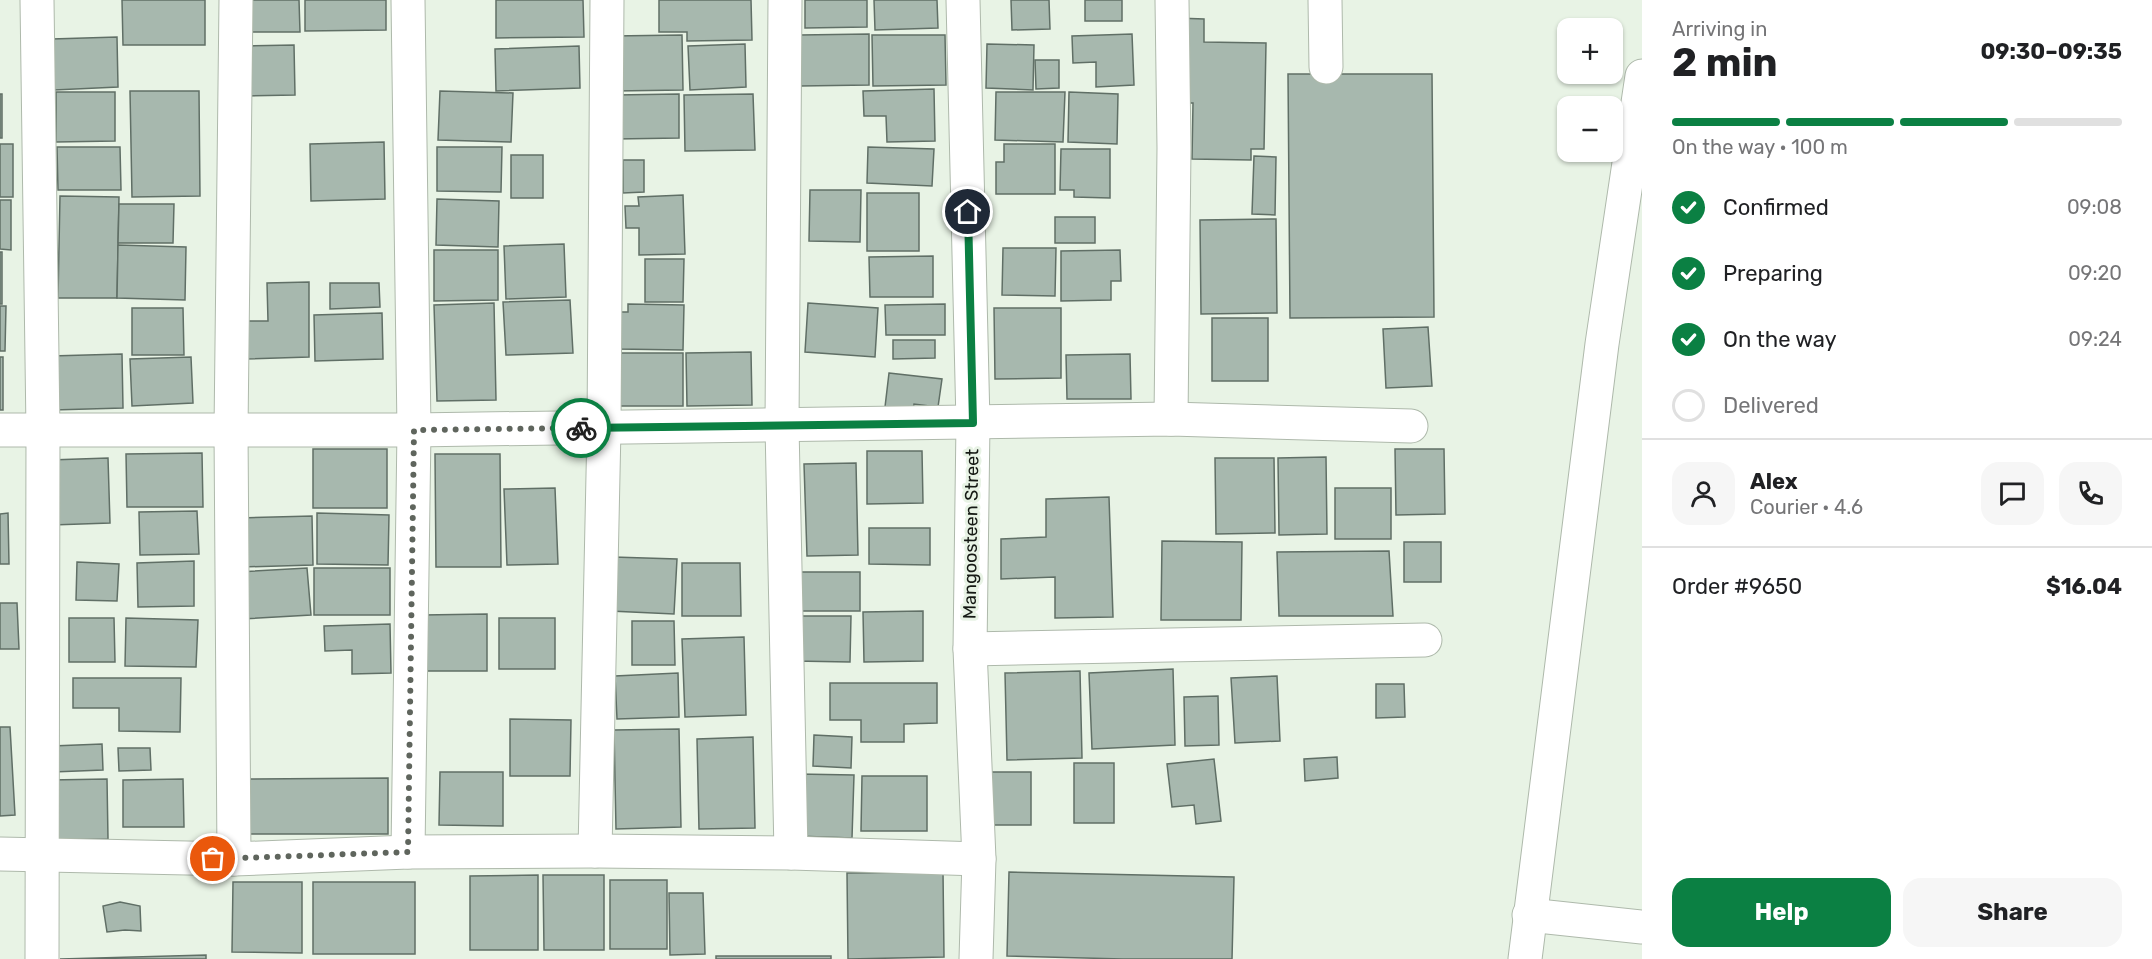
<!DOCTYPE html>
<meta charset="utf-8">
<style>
:root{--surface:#fff;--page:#f6f6f6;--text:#202124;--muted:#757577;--line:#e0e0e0;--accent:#0b8043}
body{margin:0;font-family:Rubik,sans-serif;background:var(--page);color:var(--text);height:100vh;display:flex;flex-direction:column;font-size:22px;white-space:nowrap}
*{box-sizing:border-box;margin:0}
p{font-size:20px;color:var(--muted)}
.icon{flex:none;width:33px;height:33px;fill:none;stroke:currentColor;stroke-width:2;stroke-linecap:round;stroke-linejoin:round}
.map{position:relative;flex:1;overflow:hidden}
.panel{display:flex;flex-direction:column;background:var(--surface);width:510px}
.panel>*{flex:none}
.buttons{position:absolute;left:1557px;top:18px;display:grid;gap:12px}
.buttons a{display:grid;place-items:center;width:66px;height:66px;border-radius:12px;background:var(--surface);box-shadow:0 2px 4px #0004;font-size:30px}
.pin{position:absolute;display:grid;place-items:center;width:51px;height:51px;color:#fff;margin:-26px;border:3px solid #fff;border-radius:50%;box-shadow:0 2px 6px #0007}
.courier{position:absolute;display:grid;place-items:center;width:60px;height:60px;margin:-30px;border:4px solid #0b8043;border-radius:50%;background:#fff;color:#222;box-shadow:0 2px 8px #0007}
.summary em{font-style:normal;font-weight:700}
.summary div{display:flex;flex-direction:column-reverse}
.summary{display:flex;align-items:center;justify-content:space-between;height:102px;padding:0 30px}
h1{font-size:39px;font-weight:700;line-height:45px}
.bar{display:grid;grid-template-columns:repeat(4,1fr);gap:9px 6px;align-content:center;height:72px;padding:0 30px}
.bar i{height:8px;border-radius:4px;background:var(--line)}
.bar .selected{background:var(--accent)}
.bar p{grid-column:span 4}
.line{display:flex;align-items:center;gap:15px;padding:0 30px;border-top:2px solid var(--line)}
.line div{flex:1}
.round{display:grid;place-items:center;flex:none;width:63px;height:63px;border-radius:18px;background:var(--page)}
ol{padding:0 30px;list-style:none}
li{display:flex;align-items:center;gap:18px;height:66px}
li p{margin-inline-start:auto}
li .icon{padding:6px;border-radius:50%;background:var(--accent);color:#fff;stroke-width:4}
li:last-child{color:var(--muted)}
li i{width:33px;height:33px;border:3px solid var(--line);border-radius:50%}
.action{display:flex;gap:12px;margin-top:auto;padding:12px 30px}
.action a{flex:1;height:69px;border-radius:18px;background:var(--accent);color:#fff;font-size:24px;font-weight:700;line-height:69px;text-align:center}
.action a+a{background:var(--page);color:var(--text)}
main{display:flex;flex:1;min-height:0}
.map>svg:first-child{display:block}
.building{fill:#a7b8ae;stroke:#606f66;stroke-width:1.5}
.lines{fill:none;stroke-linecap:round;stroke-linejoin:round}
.minor-casing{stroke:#aeb9ab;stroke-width:35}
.minor{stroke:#fff;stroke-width:33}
.done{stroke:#5f655d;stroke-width:6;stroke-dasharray:0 10.8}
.route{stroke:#0b8043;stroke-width:8}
.labels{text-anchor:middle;stroke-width:6;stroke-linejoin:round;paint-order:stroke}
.street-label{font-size:18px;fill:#151914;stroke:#e8f3e5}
</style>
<main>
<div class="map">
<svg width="1642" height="959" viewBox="0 0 1642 959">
<rect width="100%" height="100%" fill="#e8f3e5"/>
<g class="building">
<path d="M122 0H205V45H123Z"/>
<path d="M243 0H299L300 32H244Z"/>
<path d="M305 0H386V30L305 31Z"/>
<path d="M496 0H583L584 37 496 38Z"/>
<path d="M659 0H751L752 40 687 41V32H659Z"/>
<path d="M805 0H867V27L805 28Z"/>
<path d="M874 0H937L938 28 875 30Z"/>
<path d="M1011 0H1049L1050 29 1012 30Z"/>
<rect x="1085" y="0" width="37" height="21"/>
<path d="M1176 18 1204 19V42L1266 43 1264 149H1251V160L1192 159 1193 103H1180Z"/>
<path d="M869 34V85L800 86V35Z"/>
<path d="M1132 34 1134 85 1096 87V62L1073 63 1072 36Z"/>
<path d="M682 35 683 90 614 91 613 36Z"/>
<path d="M872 35H945L946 85 873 86Z"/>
<path d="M117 37 118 87 54 90 52 39Z"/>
<path d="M745 44 746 87 690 90 688 46Z"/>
<path d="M987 44 1034 45 1033 90 986 88Z"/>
<path d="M294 45 295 95 246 96V46Z"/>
<path d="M579 46 580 88 496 91 495 49Z"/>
<path d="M1035 60H1059V88L1036 89Z"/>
<path d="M1288 74H1432L1434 317 1290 318Z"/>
<path d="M934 89 935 141 887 142 886 116H864L863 91Z"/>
<path d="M130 91H199L200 196 132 197Z"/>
<path d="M440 91 513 93 511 142 438 140Z"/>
<path d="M56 92H115V141L56 142Z"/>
<path d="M996 92H1065L1063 142 995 140Z"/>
<path d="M1069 92 1118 94 1117 144 1068 142Z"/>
<rect x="0" y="94" width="2" height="44"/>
<path d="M679 94V138L616 139 615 95Z"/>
<path d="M753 94 755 150 685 151 684 95Z"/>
<path d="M384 142 385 199 311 201 310 144Z"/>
<rect x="0" y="144" width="13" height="53"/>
<path d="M1004 144H1055V194H996V162H1004Z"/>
<path d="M57 147H120L121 190H58Z"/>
<path d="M437 147H502L501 192 437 191Z"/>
<path d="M868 147 934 149 932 186 867 183Z"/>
<path d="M1061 149H1110V198L1074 197V190H1060Z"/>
<rect x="511" y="155" width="32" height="43"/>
<path d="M1254 156 1276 157 1275 215 1252 214Z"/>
<path d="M623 160H644V192L623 193Z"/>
<path d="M810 190H861L860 242 809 241Z"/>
<rect x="867" y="193" width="52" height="58"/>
<path d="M683 195 685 254 639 255V228H626L625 206H639L638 197Z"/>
<path d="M60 196 119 197 117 298H58Z"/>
<path d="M437 199 499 201 498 247 436 245Z"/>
<path d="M0 200H11V250L0 249Z"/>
<path d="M119 204H174L173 243H118Z"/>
<rect x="1055" y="217" width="40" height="26"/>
<path d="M1276 219 1277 313 1201 314 1200 220Z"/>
<path d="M564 244 566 297 506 299 504 246Z"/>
<path d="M118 245 186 247 185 300 117 298Z"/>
<path d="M1003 248H1056L1055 296 1002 295Z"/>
<path d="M434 250H498V300L434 301Z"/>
<path d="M1120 250 1121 281H1111V300L1061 301V251Z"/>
<rect x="0" y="252" width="2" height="52"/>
<path d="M933 256V297H870L869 257Z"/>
<path d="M645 259H684L683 302H645Z"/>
<path d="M309 282V357L245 359 244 321H268L267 283Z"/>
<path d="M330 283H379L380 307 330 309Z"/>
<path d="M570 300 573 353 506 355 503 302Z"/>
<path d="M494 303 496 400 437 401 434 305Z"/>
<path d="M808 303 878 308 875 357 805 352Z"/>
<path d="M628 304 684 305 683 350 617 349V312H628Z"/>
<path d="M945 304V335H886L885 305Z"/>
<path d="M0 306H6L5 351H0Z"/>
<path d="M132 308H183L184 355H132Z"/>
<path d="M994 308H1061V378L995 379Z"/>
<path d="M382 313 383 359 315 361 314 315Z"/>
<rect x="1212" y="318" width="56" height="63"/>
<path d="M1428 327 1432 386 1386 388 1383 329Z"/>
<path d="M893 340H935V358L893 359Z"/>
<path d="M751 352 752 405 687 406 686 353Z"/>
<rect x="620" y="353" width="63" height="53"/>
<path d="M122 354 123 408 53 410 51 356Z"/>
<path d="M1130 354 1131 399H1067L1066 355Z"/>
<rect x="0" y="357" width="3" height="53"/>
<path d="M191 357 193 403 132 406 130 359Z"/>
<path d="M889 373 942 379 938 407 914 404 913 410 885 407Z"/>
<rect x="313" y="449" width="74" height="59"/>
<path d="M1395 449H1444L1445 514 1396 515Z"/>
<path d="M867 451H922L923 503 867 504Z"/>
<path d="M202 453 203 507H127L126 454Z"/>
<path d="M435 454H500L501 567H436Z"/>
<path d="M1326 457 1327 534 1279 535 1278 458Z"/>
<path d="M108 458 110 523 52 525 50 460Z"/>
<path d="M1215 458H1274L1275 533 1216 534Z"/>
<path d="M856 463 858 555 807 556 804 464Z"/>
<path d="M555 488 558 564 507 565 504 489Z"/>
<rect x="1335" y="488" width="56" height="51"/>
<path d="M1109 497 1113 617 1055 618V577L1001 579V539L1046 537V499Z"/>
<path d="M197 511 199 554 140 555 139 512Z"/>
<path d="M8 513 9 564H0V514Z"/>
<path d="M317 513 389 515 388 565 317 564Z"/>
<path d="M312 516 313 565 242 567 240 518Z"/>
<path d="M869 528H930V565L869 564Z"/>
<path d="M1162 541 1242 542 1241 620H1161Z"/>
<rect x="1404" y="542" width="37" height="40"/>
<path d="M1389 551 1393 616H1279L1277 552Z"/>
<path d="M613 557 677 559 674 614 610 611Z"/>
<path d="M194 561V606L138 607 137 563Z"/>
<path d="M77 562 119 564 117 601 76 600Z"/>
<path d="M682 563H740L741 616H682Z"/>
<path d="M307 568 311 615 242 619 239 572Z"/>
<rect x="314" y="568" width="76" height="47"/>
<rect x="797" y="572" width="63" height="39"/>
<path d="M0 603H17L19 649H0Z"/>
<path d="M923 611V661L864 662 863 612Z"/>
<path d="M487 614V671H423V615Z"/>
<path d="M795 616H851L850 662 794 661Z"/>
<path d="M69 618H114L115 662H69Z"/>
<path d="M126 618 198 620 196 667 125 666Z"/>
<rect x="499" y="618" width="56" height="51"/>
<path d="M632 621H674L675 665H632Z"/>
<path d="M390 624 391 673 352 674V650L325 651 324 626Z"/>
<path d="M744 637 746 715 685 717 682 639Z"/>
<path d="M1173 669 1175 745 1092 749 1089 673Z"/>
<path d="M1080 671 1082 758 1007 760 1005 673Z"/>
<path d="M678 673 679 717 617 719 615 676Z"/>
<path d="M1277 676 1280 741 1235 743 1231 678Z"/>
<path d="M73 678H181L180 732 119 731V708H73Z"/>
<path d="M830 683H937V723L904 724V742H861V720H830Z"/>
<path d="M1376 684H1404L1405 717 1376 718Z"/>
<path d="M1218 696 1219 745 1185 746 1184 697Z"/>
<path d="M510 719 571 720 570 776H510Z"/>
<path d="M0 727H10L15 815 0 816Z"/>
<path d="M679 729 681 827 616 829 614 730Z"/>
<path d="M814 735 852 737 851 768 813 766Z"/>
<path d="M753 737 755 828 699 829 697 739Z"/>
<path d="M102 744 103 770 53 772 52 746Z"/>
<path d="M118 748H150L151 770 119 771Z"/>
<path d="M1337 757 1338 778 1305 781 1304 759Z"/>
<path d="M1214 759 1221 821 1196 824 1194 805 1172 807 1167 764Z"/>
<rect x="1074" y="763" width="40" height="60"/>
<path d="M440 772H503V826L439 825Z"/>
<rect x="990" y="772" width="41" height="53"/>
<path d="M797 774 854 775 852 838 795 836Z"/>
<path d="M862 776H927V831H861Z"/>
<path d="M388 778V834H246L245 779Z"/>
<path d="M107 779 108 839 51 840 50 780Z"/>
<path d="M183 779 184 827H123V780Z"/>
<path d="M943 872 944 957 848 959 847 873Z"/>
<path d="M1009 872 1234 877 1232 959H1123L1007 956Z"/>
<path d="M538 875V950H470V876Z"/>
<path d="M543 875H604V950H544Z"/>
<rect x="610" y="880" width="57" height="69"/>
<path d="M233 882H302V953L232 952Z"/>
<rect x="313" y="882" width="102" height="72"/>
<path d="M669 893H703L705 954 670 955Z"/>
<path d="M120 902 140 906 141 931 125 930 107 932 103 906Z"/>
<path d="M206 955V959H60Z"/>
<rect x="716" y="956" width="115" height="3"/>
</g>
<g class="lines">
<defs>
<g id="minor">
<path d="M37 0 43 430 42 959"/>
<path d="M785 0 782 426 791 853"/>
<path d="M963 0 973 423 970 649 979 859 976 959"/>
<path d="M1325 0 1326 67"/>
<path d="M1171 419 1174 148 1172 0"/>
<path d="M0 430H414L1171 419 1411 426"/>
<path d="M970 649 1425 640"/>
<path d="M595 851 604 428 607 0"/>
<path d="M408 852 414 430 408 0"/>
<path d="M0 854 234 859 408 852 595 851 791 853 979 859"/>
<path d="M234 859 231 430 236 0"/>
<path d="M1529 915 1642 927"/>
<path d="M1525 959 1602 344 1642 76"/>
</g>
</defs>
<use href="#minor" class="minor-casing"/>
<use href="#minor" class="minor"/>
</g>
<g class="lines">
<path class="done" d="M213 859 408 852 414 430 581 428"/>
<path class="route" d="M581 428 973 423 968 212"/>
</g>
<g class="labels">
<g class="street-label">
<text transform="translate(971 534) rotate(-89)" y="6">Mangoosteen Street</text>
</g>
</g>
</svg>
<div class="buttons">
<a>+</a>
<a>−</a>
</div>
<div class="pin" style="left:213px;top:859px;background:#ea580c"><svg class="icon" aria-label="bag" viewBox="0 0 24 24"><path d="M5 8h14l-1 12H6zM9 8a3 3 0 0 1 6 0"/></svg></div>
<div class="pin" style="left:968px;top:212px;background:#1f2937"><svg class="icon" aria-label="home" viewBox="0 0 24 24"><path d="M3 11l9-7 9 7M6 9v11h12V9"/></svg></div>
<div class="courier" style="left:581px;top:428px"><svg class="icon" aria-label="bike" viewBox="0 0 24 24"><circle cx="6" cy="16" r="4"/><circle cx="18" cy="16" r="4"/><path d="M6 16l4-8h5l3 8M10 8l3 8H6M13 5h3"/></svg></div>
</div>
<section class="panel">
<div class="summary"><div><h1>2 min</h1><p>Arriving in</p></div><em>09:30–09:35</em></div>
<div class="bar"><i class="selected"></i><i class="selected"></i><i class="selected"></i><i></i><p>On the way · 100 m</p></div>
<ol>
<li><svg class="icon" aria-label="check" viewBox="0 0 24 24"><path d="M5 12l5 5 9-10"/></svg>Confirmed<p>09:08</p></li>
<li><svg class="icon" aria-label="check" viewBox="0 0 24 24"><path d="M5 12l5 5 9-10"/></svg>Preparing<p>09:20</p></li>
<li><svg class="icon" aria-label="check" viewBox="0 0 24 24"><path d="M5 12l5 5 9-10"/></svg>On the way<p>09:24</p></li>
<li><i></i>Delivered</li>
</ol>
<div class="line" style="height:108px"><a class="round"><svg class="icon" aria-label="person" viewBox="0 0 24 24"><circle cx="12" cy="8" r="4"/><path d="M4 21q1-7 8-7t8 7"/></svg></a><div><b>Alex</b><p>Courier · 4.6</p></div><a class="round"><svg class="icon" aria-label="chat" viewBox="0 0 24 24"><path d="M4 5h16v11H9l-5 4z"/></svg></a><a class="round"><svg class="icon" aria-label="phone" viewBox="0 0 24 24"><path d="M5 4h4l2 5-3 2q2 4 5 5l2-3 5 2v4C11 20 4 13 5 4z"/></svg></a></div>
<div class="line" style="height:78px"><div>Order #9650</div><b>$16.04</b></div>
<div class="action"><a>Help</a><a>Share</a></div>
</section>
</main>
